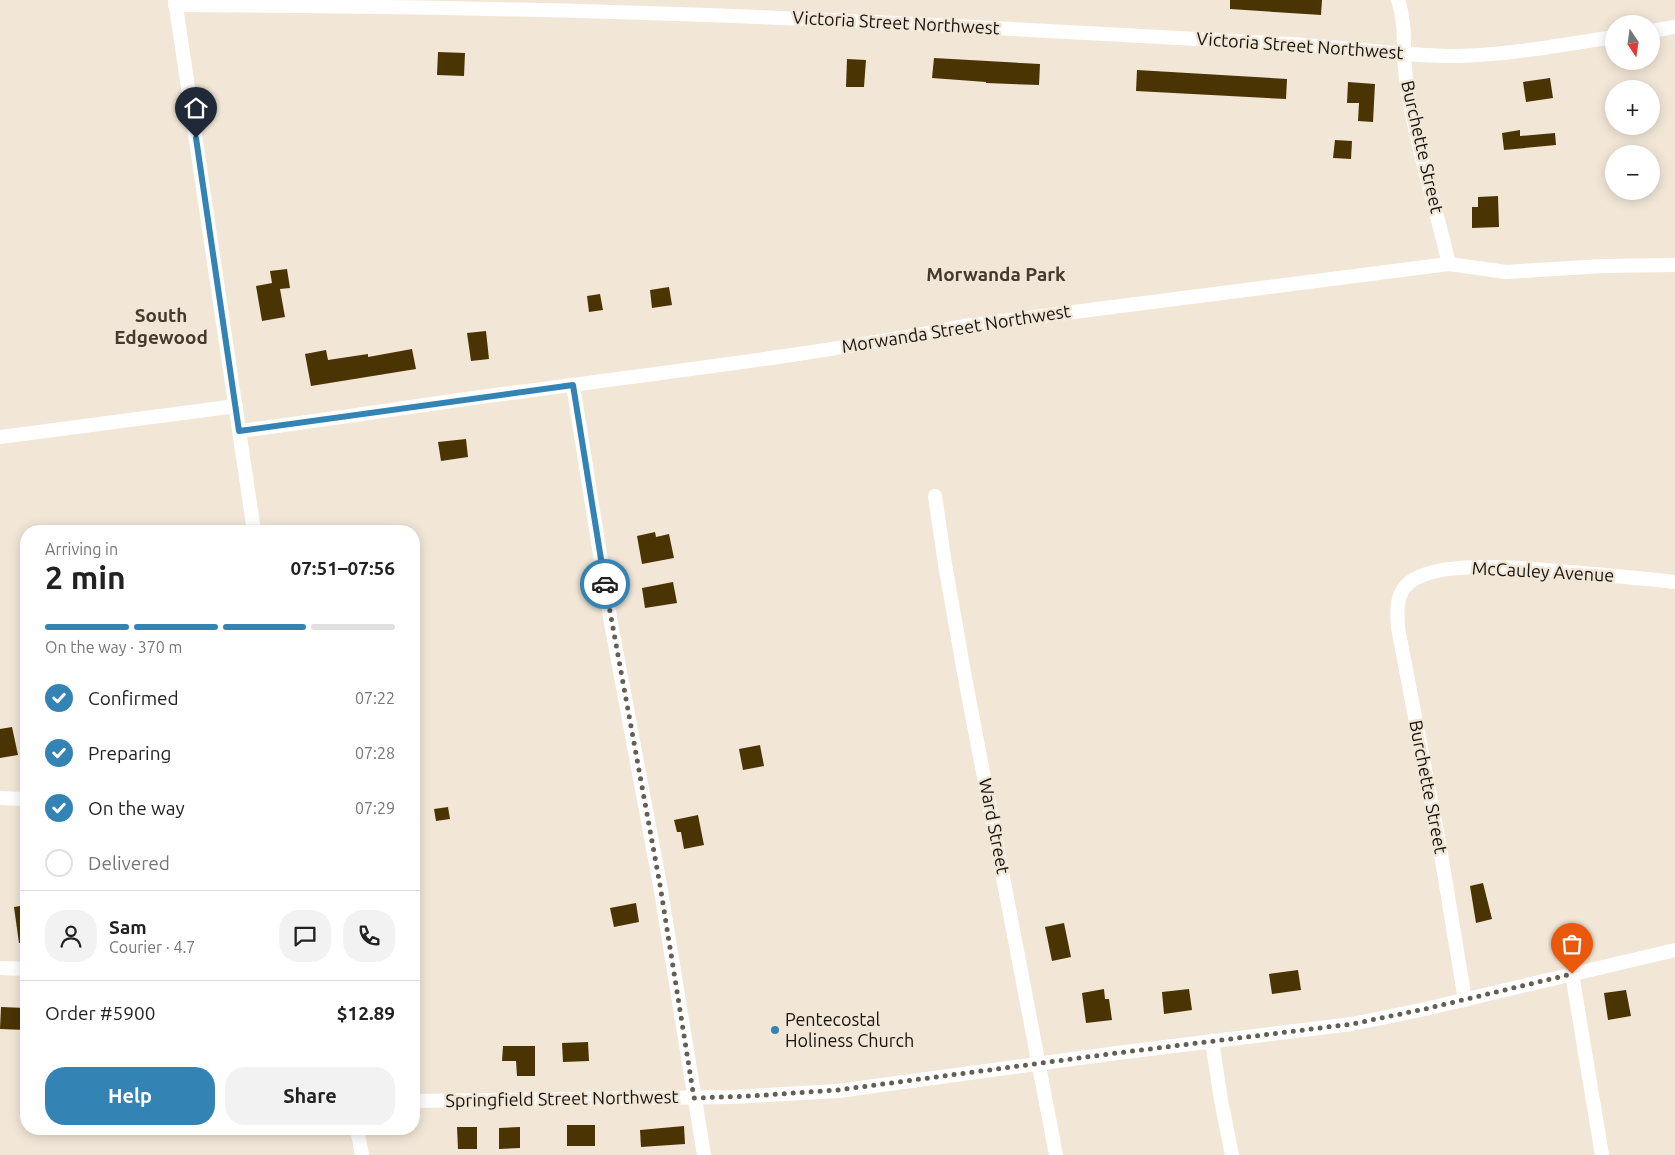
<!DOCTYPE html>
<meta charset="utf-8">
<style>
:root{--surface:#fff;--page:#f2f2f2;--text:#222;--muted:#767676;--line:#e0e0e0;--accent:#3483b5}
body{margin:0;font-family:Ubuntu,sans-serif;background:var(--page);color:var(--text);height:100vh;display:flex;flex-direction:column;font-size:19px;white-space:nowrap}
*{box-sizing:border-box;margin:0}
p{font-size:16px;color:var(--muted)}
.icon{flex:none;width:28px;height:28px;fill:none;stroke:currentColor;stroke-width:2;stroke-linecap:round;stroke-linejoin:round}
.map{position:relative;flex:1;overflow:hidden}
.sheet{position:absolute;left:20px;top:525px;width:400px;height:610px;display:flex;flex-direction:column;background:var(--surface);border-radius:20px;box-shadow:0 2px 12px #0003}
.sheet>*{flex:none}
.needle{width:32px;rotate:167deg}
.buttons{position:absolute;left:1605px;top:15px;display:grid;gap:10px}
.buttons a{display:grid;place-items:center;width:55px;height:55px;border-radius:50%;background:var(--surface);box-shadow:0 2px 12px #0003;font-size:25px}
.pin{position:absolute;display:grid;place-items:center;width:42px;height:42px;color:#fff;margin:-51px -21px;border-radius:50% 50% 50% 0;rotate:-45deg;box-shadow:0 0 5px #0007}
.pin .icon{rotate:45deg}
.courier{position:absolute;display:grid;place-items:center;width:50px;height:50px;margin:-25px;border:4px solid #3483b5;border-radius:50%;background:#fff;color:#222;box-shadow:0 1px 6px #0007}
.overview em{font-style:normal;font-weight:700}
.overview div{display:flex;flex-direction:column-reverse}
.overview{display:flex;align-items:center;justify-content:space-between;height:85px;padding:0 25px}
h1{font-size:32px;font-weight:700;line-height:38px}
.bar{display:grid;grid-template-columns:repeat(4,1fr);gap:8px 5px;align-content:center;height:60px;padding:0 25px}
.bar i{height:6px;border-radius:4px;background:var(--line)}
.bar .current{background:var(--accent)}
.bar p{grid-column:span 4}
.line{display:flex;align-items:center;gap:12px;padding:0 25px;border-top:1px solid var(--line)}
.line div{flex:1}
.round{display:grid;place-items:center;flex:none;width:52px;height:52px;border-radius:20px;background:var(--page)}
ol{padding:0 25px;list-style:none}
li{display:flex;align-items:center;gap:15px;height:55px}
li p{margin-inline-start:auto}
li .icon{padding:5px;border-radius:50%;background:var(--accent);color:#fff;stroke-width:4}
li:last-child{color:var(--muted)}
li i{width:28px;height:28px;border:2px solid var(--line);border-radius:50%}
.primary-button{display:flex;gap:10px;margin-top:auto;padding:10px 25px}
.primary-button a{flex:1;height:58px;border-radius:20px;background:var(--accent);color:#fff;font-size:20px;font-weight:700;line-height:58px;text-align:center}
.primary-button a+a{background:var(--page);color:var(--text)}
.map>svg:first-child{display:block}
.building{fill:#4b3403}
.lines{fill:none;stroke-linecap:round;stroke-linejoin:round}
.street{stroke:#fff;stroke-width:14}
.done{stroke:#645e54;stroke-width:5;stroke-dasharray:0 9}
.route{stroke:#3483b5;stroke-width:6}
.poi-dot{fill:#3483b5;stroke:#f2e7d7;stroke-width:2}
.labels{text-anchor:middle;stroke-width:5;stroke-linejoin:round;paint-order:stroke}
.street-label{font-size:18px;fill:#17140e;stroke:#f2e7d7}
.poi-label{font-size:18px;fill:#17140e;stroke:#f2e7d7;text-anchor:start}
.neighbourhood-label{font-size:19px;font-weight:bold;fill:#433b2e;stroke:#f2e7d7}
</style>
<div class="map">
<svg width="1675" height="1155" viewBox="0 0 1675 1155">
<rect width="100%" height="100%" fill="#f2e7d7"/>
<g class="building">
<path d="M1230 0H1322L1321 15 1230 9Z"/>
<path d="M438 52 465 53 464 76 437 75Z"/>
<path d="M934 58 1040 64 1039 85 986 83V82L932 78Z"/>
<path d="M847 59 866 60 864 87H846Z"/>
<path d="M1137 70 1287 79 1286 99 1136 91Z"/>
<path d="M1550 78 1553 98 1526 102 1523 82Z"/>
<path d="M1348 82 1375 84 1373 122 1358 121 1359 103H1347Z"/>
<path d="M1520 130V136L1555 133 1556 145 1504 150 1502 133Z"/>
<path d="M1335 140 1352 141 1351 159 1333 158Z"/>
<path d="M1498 196 1499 227 1472 228V207H1478V197Z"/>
<path d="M287 269 290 288 280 289 285 317 262 321 256 286 272 283 270 271Z"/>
<path d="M669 287 672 305 652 308 650 290Z"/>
<path d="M600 294 603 310 589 312 587 296Z"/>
<path d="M486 331 489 359 471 361 467 333Z"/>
<path d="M412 349 416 369 311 386 305 354 326 350 328 360 368 354V357Z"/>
<path d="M466 439 468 457 441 461 438 442Z"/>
<path d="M655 532 656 537 669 534 674 558 642 564 637 536Z"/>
<path d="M673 582 677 603 645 608 642 588Z"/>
<path d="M12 727 18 755 0 758V729Z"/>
<path d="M760 745 764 766 743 770 739 749Z"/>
<path d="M448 807 450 819 436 821 434 809Z"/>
<path d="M698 815 704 845 684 849 681 832H677L674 820Z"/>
<path d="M1483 883 1492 919 1476 923 1470 886Z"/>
<path d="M636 903 639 922 614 927 610 908Z"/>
<path d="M26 905V942L19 943 14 907Z"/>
<path d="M1064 923 1071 957 1052 961 1045 927Z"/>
<path d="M1298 970 1301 990 1272 994 1269 974Z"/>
<path d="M1104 989 1105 999H1109L1112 1020 1086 1023 1082 993Z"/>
<path d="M1189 989 1192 1010 1164 1014 1162 992Z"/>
<path d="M1626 990 1631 1016 1608 1020 1604 993Z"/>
<path d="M1 1007 26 1008V1030L0 1029Z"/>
<path d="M588 1042 589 1061 563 1062 562 1043Z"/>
<path d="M503 1046H535V1076H517L516 1061H502Z"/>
<rect x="567" y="1125" width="28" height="21"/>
<path d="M684 1126 685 1144 641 1147 640 1130Z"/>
<path d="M457 1127H477V1149H458Z"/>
<path d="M520 1127V1148L499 1149V1128Z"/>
</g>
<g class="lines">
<g class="street">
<path d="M175 0 254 531"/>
<path d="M1398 0C1404 18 1404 34 1404 53 1404 68 1407 84 1409 99 1419 154 1436 209 1449 264"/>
<path d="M175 5C448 6 721 13 993 28 1092 33 1191 38 1290 44 1345 47 1400 56 1456 56 1509 55 1562 45 1614 37"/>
<path d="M1651 31 1675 27"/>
<path d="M573 385 611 623 660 885 704 1155"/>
<path d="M239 431C336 419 431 403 527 391 673 371 820 354 964 326L1449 264 1506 272 1603 266 1675 265"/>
<path d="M0 437 236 406"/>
<path d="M935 496 945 564 965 678 1056 1155"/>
<path d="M0 798 26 799"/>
<path d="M0 968 26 969"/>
<path d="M1572 974 1602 1155"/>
<path d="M1465 1000 1439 842 1398 628C1397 611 1395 594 1410 582 1441 558 1533 569 1572 572 1606 575 1641 578 1675 582"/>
<path d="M1212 1041 1221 1100 1232 1155"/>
<path d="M414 1101 733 1097 838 1091 1117 1053 1352 1024 1425 1009 1675 950"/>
<path d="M357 1129 362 1155"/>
</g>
</g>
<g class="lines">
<path class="done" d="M605 584 660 885 694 1098 751 1096 838 1090 1117 1053 1352 1024 1425 1009 1572 974"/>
<path class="route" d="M196 138 239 431 573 385 605 584"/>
</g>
<circle class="poi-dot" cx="775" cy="1030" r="5"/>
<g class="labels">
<g class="street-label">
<text transform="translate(896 23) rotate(3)" y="6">Victoria Street Northwest</text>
<text transform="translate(1300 46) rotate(4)" y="6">Victoria Street Northwest</text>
<text transform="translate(1422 147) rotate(77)" y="6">Burchette Street</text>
<text transform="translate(956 329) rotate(-9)" y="6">Morwanda Street Northwest</text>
<text transform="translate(1543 572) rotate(3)" y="6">McCauley Avenue</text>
<text transform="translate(1428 787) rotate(79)" y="6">Burchette Street</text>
<text transform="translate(994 826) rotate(79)" y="6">Ward Street</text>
<text transform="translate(562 1099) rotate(-1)" y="6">Springfield Street Northwest</text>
</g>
<g class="poi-label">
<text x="785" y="1026">Pentecostal<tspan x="785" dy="21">Holiness Church</tspan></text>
</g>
<g class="neighbourhood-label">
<text x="996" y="281">Morwanda Park</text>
<text x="161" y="322">South<tspan x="161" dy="22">Edgewood</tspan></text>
</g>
</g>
</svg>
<div class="buttons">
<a><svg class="needle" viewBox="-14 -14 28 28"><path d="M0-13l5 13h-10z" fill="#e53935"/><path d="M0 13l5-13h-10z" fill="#767676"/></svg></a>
<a>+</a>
<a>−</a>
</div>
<div class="pin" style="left:1572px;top:974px;background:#ea580c"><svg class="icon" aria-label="bag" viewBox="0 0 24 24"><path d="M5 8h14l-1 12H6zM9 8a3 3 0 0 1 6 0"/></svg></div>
<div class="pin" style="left:196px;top:138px;background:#1f2937"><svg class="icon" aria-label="home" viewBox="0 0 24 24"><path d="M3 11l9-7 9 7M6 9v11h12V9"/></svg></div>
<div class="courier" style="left:605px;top:584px"><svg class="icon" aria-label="car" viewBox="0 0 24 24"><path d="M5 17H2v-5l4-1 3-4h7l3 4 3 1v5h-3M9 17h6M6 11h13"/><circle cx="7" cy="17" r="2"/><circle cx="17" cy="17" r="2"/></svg></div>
<section class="sheet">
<div class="overview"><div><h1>2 min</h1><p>Arriving in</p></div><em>07:51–07:56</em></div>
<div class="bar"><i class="current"></i><i class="current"></i><i class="current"></i><i></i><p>On the way · 370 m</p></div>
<ol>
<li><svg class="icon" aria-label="check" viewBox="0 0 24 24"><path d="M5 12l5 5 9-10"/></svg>Confirmed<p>07:22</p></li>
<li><svg class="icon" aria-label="check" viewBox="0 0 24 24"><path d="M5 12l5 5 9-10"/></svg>Preparing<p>07:28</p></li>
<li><svg class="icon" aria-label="check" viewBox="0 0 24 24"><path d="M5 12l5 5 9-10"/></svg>On the way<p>07:29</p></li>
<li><i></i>Delivered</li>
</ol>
<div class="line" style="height:90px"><a class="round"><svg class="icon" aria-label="person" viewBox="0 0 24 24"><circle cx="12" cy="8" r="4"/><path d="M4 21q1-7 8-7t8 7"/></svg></a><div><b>Sam</b><p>Courier · 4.7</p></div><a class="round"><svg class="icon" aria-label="chat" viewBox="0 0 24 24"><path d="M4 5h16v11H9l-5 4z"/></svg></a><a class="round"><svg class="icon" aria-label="phone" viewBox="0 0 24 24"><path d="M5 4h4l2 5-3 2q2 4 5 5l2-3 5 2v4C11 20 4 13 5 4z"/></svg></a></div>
<div class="line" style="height:65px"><div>Order #5900</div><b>$12.89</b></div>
<div class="primary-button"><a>Help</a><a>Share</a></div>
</section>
</div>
